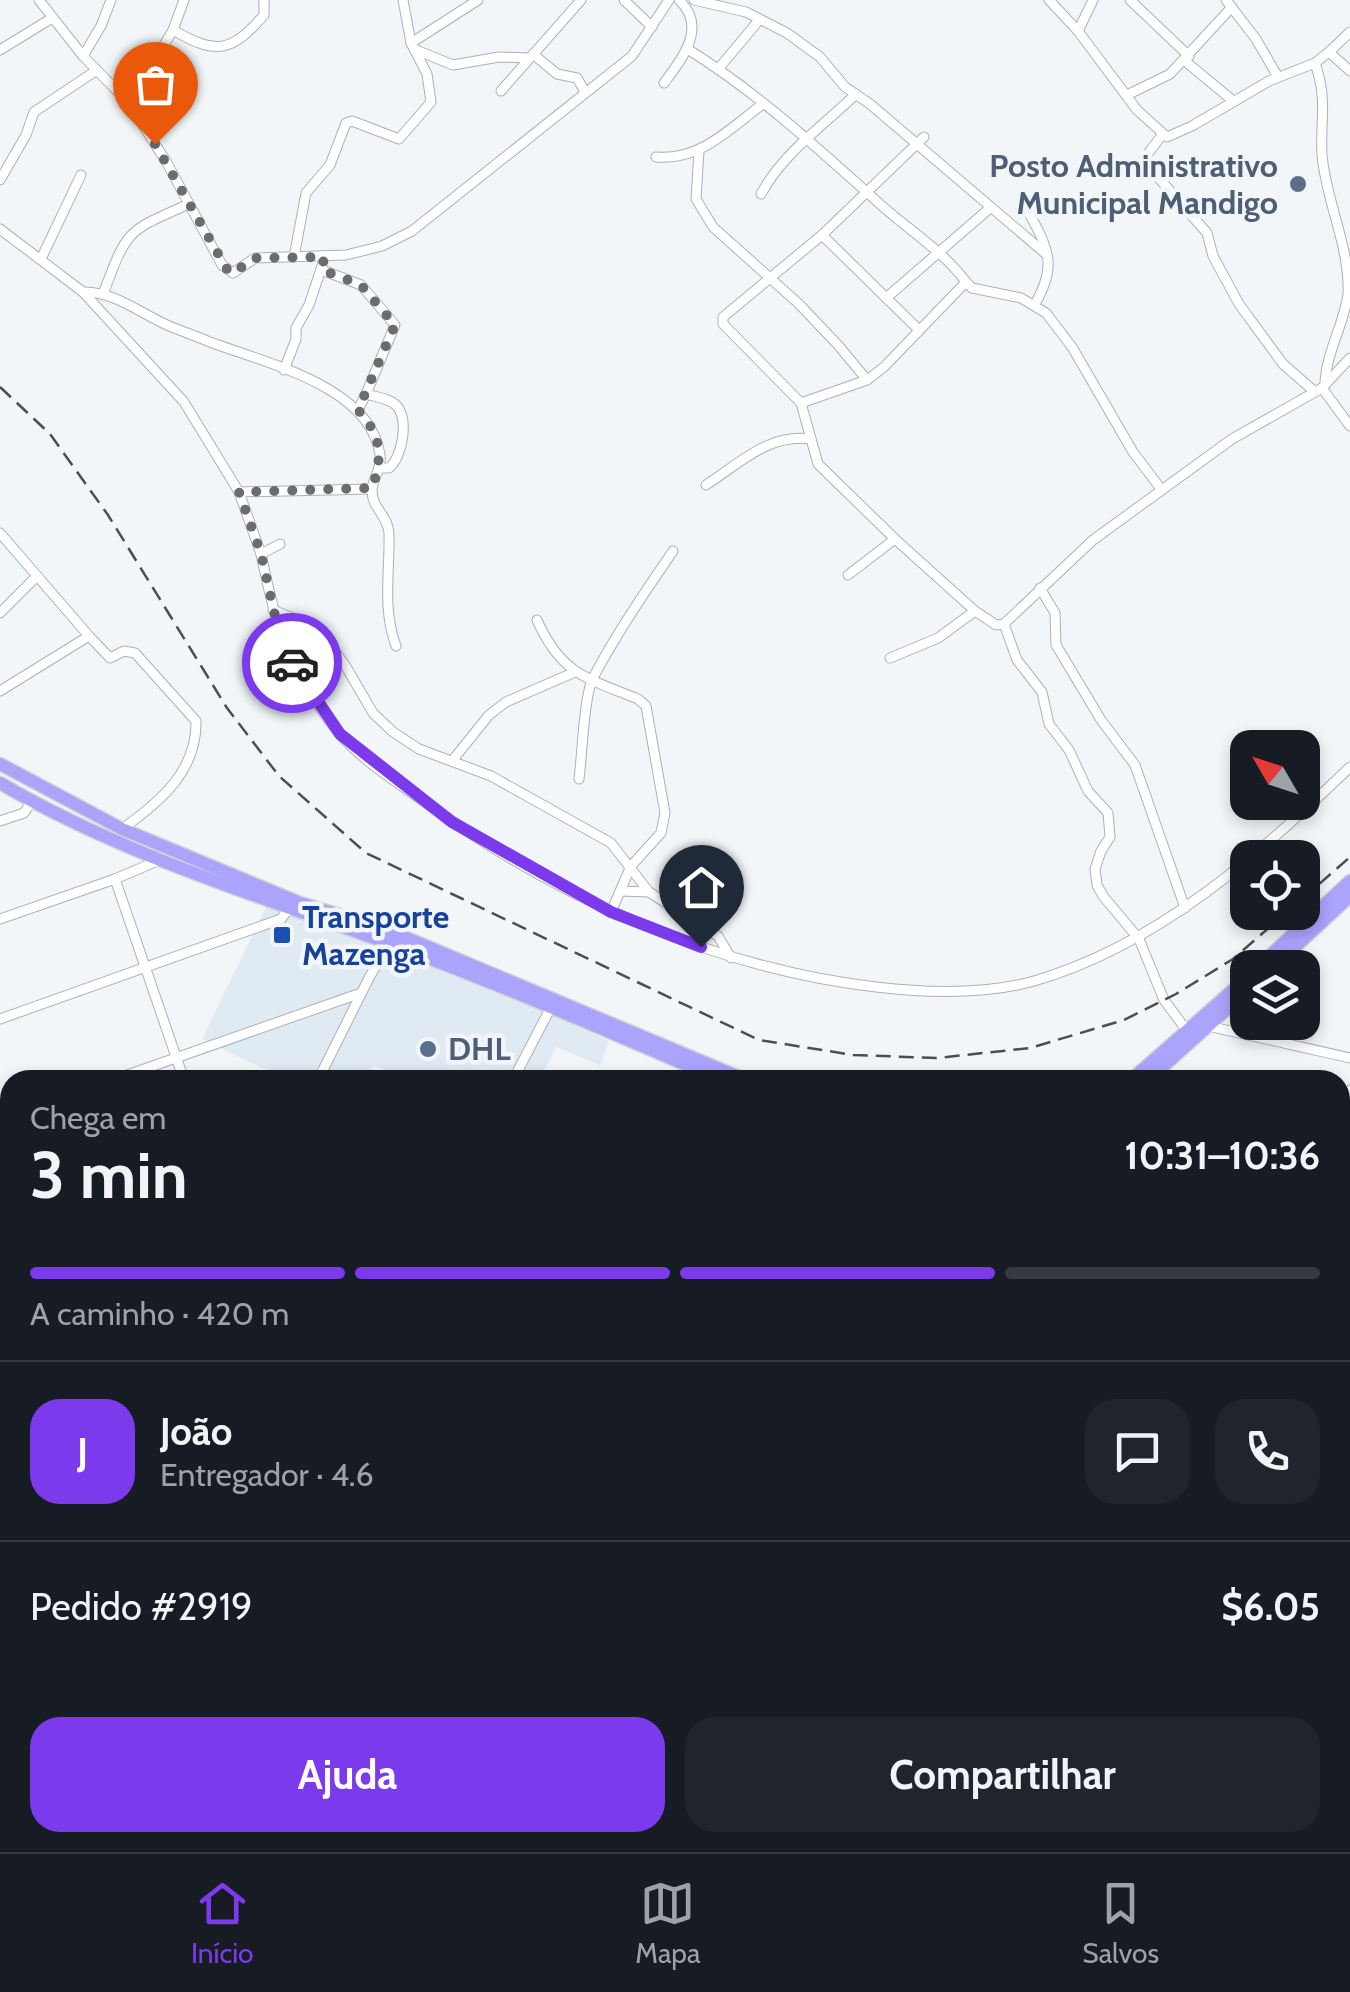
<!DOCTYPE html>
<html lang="pt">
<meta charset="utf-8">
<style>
:root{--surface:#171b24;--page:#20242c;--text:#f1f3f6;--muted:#9ea1a6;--line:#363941;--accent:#7c3aed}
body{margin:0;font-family:Cabin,sans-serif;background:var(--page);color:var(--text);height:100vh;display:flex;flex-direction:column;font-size:38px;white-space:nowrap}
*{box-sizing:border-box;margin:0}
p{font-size:32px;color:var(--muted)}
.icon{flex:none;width:55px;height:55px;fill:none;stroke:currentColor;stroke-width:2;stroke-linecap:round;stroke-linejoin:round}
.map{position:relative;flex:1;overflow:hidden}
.details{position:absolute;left:0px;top:1070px;width:1350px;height:782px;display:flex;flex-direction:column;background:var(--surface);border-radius:30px 30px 0 0;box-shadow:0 5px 15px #0003}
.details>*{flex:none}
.needle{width:65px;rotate:309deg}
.tools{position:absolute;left:1230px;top:730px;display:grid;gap:20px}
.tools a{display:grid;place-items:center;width:90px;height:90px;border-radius:20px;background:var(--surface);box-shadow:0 5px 15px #0003;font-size:50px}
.pin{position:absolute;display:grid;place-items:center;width:85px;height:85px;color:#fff;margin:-102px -42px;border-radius:50% 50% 50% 0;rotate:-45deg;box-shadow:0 0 10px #0007}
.pin .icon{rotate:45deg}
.courier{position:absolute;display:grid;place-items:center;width:100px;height:100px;margin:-50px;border:8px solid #7c3aed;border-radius:50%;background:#fff;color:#222;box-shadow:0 2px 12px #0007}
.summary em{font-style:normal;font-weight:700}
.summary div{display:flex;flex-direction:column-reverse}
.summary{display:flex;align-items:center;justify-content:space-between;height:170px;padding:0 30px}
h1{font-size:65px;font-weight:700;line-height:75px}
.bar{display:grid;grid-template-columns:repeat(4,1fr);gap:15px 10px;align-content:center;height:120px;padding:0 30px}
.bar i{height:12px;border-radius:8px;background:var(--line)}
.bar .current{background:var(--accent)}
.bar p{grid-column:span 4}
.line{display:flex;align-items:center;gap:25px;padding:0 30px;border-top:2px solid var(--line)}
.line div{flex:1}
.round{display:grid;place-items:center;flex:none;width:105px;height:105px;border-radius:30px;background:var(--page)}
.button{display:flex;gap:20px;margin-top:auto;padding:20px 30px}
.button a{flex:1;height:115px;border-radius:30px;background:var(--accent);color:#fff;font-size:40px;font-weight:700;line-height:115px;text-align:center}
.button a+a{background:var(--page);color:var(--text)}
.menu{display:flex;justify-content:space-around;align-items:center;height:140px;border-top:2px solid var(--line);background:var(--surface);font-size:28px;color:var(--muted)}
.menu a{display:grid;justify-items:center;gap:5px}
.menu .current{color:var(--accent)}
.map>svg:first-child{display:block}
.built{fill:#dfeaf3}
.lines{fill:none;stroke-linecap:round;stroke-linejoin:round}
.stream{stroke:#40aab7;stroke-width:2.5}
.minor-casing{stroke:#adb1b4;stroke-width:11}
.highway-casing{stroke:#d3d3d3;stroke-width:15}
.minor{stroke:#fff;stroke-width:9}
.highway{stroke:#aba4fc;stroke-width:12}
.rail{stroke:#4c4e4f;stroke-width:2.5;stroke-dasharray:15 8;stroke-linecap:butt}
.done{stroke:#6a6c6e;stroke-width:10;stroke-dasharray:0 18}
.route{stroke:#7c3aed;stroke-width:12}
.service-dot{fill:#5c6f8a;stroke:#f2f6f9;stroke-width:4}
.transit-dot{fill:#1a4fb4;stroke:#f2f6f9;stroke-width:4}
.labels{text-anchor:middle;stroke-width:9;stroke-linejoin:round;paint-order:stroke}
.service-label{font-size:32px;font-weight:bold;fill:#4e5e75;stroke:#f2f6f9;text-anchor:end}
.transit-label{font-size:32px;font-weight:bold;fill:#164399;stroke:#f2f6f9;text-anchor:start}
</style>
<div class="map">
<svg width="1350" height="1852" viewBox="0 0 1350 1852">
<rect width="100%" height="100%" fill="#f2f6f9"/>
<path class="built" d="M268 903 439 964 609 1041 600 1065 556 1047 540 1080H402L374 1066 367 1080H287L202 1039Z"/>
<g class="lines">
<g class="stream">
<path d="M1340 1719 1350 1686"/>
<path d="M1280 1852 1283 1842"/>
</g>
<defs>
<g id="minor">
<path d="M39 0 83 56 129 103 167 163 222 265 233 273 255 258 346 255 382 246 412 231 632 56 669 0"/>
<path d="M624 0 652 27"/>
<path d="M694 0 746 12 787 33 820 57 845 87 870 104 1046 254"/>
<path d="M1049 0 1078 31 1137 110 1167 137 1192 126 1269 81 1315 63 1329 52 1350 71"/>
<path d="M1130 0 1189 56"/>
<path d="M1226 0 1256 39 1278 77"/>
<path d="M173 30C216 55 231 53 264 15V0"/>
<path d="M1078 31 1093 0"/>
<path d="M411 43 478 0"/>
<path d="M0 50 52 18"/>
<path d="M416 50 453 65 499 57 529 58"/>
<path d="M689 50C758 93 820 150 881 205 910 231 943 251 966 282"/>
<path d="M1329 52 1350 32"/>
<path d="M533 54 557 74 577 78 585 92"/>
<path d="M83 56 101 26 111 0"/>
<path d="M1185 61 1232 100"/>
<path d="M1315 63C1328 101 1320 119 1322 155 1326 202 1350 246 1348 294 1344 325 1326 352 1325 384"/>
<path d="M719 68 760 19"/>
<path d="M664 83C682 59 708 27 679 0"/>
<path d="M501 91 581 0"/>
<path d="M1127 95 1170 74 1232 7"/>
<path d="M129 103 173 30 184 0"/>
<path d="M1162 135 1143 160 1207 233 1213 256 1239 304 1283 364 1315 392"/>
<path d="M924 137 822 235 723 317V324L801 403 867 380 884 367 966 282 972 288 1021 298 1046 313 1072 347 1133 452 1161 489"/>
<path d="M699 151 696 199 713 227 799 304 838 345 867 380"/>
<path d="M656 157C700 161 729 129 763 104"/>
<path d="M0 180 26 135 34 112 97 70"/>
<path d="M761 194C783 153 823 126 856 94"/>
<path d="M1030 215C1050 251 1056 268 1035 304"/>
<path d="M0 229 83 292 184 402 239 492 261 554 280 544"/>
<path d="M822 235 919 330"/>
<path d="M294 257 306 193 330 165 346 123 352 121 399 139 431 102 427 74 411 43 403 0"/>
<path d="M41 259 81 175"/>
<path d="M322 270 361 285 395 325 366 394"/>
<path d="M83 292C113 291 140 313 167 325 181 331 196 336 210 342 265 363 371 386 380 455 382 469 372 479 372 491 372 508 388 516 389 533 390 572 382 608 396 646"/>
<path d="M103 294C128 228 126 232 189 204"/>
<path d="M886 298 990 208"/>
<path d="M284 370 296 339V328L309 305 322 266"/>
<path d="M1322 388 1350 426"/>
<path d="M801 403 818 464 895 539 975 611 996 625 1004 624 1093 540 1232 439 1322 388 1350 358"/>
<path d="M358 410 366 394C376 397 389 398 397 406 409 421 402 458 389 468H380"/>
<path d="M706 485C740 463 769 433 811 439"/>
<path d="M239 492 371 489"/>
<path d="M0 533 89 636 0 691"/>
<path d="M261 554C277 630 288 670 338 732 361 760 397 782 426 803 558 898 714 968 876 987 927 993 984 995 1034 981 1158 945 1259 855 1350 767"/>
<path d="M848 575 895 539"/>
<path d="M1040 588 1055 613 1056 645 1101 720 1135 765 1185 908"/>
<path d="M273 610 317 628 345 665 373 713 393 732 419 749 491 776 611 843 649 892 718 936 731 958"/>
<path d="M0 613 37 576"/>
<path d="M537 620C561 674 586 678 638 699L646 706 665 813 661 833 631 866 611 912"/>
<path d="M1004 624 1017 660 1042 692 1049 724 1069 750 1088 791 1108 813 1110 837 1101 851 1095 869 1097 885 1103 896 1139 939 1164 1000 1188 1032"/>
<path d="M89 636 110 658 124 651 135 653 196 721C197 771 160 802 122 829"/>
<path d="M890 658 938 638 975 611"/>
<path d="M452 761 489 715 506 702 575 672"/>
<path d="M579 779C582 756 584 696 593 678 616 634 645 592 673 551"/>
<path d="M0 821 24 813 32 801"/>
<path d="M115 879 184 1080"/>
<path d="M620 891 649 892"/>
<path d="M0 919 115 879 162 859"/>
<path d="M0 1019 281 919 289 909"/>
<path d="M1208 1026 1350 1058"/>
<path d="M113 1080 361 993"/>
<path d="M318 1080 370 976 391 941"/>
<path d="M513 1080 550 1009"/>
<path d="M1340 1101 1350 1090"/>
<path d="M0 1119 10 1116"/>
<path d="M0 1218 10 1215"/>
<path d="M0 1319 10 1351"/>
<path d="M0 1417 10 1414"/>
<path d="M1340 1438 1350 1433"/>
<path d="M1340 1485 1350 1498"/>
<path d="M0 1518 10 1515"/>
<path d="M0 1631 10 1667"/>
<path d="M0 1837 10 1834"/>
<path d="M59 1842 62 1852"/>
<path d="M158 1842 160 1852"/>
<path d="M298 1842 301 1852"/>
<path d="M602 1842 622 1852"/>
<path d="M1182 1842 1198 1852"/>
<path d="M324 1852 329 1842"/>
<path d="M414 1852 421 1842"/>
<path d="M520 1852 526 1842"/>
<path d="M580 1852 585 1842"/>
<path d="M672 1852 676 1842"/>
<path d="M764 1852 768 1842"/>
<path d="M861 1852 866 1842"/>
<path d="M1011 1852 1016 1842"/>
<path d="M1124 1852 1126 1842"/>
</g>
<g id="highway">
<path d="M0 764 122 829 300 903 385 929 746 1080"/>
<path d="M0 783C119 853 256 895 385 942 499 983 611 1033 722 1080"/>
<path d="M1257 968 1350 881"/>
<path d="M1272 968 1350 896"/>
<path d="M1131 1080 1248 977"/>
<path d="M1148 1080 1248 990"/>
</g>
</defs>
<use href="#minor" class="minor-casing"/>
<use href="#highway" class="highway-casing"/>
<use href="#minor" class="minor"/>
<use href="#highway" class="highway"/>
<g class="rail">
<path d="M0 387 50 434 108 515 227 708 279 776 366 853 759 1040 853 1055 937 1058 1030 1048 1124 1020 1176 994 1233 959 1287 912"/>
<path d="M1302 899 1350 857"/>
</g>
</g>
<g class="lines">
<path class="done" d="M155 144 228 271 233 273 255 258 324 257 322 270 361 285 395 325 358 410C382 436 383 457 372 488L239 492 261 554 278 629 292 663"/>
<path class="route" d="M292 663 340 734 452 822 611 912 701 947"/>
</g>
<g class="service-dot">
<circle cx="1298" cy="184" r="10"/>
<circle cx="428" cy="1049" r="10"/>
</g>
<rect class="transit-dot" x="272" y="925" width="20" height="20" rx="5"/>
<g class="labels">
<g class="service-label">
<text x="1278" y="177">Posto Administrativo<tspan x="1278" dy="37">Municipal Mandigo</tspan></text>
<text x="448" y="1060" text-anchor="start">DHL</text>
</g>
<g class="transit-label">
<text x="302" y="928">Transporte<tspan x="302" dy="37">Mazenga</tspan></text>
</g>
</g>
</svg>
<div class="tools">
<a><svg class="needle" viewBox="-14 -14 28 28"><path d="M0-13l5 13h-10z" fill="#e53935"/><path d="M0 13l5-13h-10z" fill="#9ea1a6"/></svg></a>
<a><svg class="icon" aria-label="locate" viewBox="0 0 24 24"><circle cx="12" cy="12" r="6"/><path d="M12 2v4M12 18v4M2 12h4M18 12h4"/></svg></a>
<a><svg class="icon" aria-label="layers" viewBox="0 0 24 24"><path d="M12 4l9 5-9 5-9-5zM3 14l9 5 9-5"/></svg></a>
</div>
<div class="pin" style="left:155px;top:144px;background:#ea580c"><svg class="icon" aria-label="bag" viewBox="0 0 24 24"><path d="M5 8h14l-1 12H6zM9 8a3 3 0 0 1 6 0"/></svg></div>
<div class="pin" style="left:701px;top:947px;background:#1f2937"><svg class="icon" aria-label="home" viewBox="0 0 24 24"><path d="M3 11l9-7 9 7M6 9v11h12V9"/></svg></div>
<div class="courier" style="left:292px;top:663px"><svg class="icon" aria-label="car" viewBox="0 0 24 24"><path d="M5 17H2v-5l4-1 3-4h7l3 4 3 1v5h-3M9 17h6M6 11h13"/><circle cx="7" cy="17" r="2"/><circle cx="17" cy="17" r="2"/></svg></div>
<section class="details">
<div class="summary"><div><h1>3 min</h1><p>Chega em</p></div><em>10:31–10:36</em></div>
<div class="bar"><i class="current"></i><i class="current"></i><i class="current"></i><i></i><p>A caminho · 420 m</p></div>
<div class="line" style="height:180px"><b class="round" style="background:var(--accent);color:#fff">J</b><div><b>João</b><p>Entregador · 4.6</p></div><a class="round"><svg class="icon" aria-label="chat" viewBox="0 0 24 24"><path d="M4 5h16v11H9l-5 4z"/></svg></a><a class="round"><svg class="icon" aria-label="phone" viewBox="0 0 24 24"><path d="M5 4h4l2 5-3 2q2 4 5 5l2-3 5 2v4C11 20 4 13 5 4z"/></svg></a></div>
<div class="line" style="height:130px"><div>Pedido #2919</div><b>$6.05</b></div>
<div class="button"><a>Ajuda</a><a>Compartilhar</a></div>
</section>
</div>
<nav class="menu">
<a class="current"><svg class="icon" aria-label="home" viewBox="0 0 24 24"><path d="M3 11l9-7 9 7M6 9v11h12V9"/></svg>Início</a>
<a><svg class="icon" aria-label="map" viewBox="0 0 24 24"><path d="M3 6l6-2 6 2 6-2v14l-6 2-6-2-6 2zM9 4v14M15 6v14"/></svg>Mapa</a>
<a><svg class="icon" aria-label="saved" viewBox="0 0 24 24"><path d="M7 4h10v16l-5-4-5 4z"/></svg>Salvos</a>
</nav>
